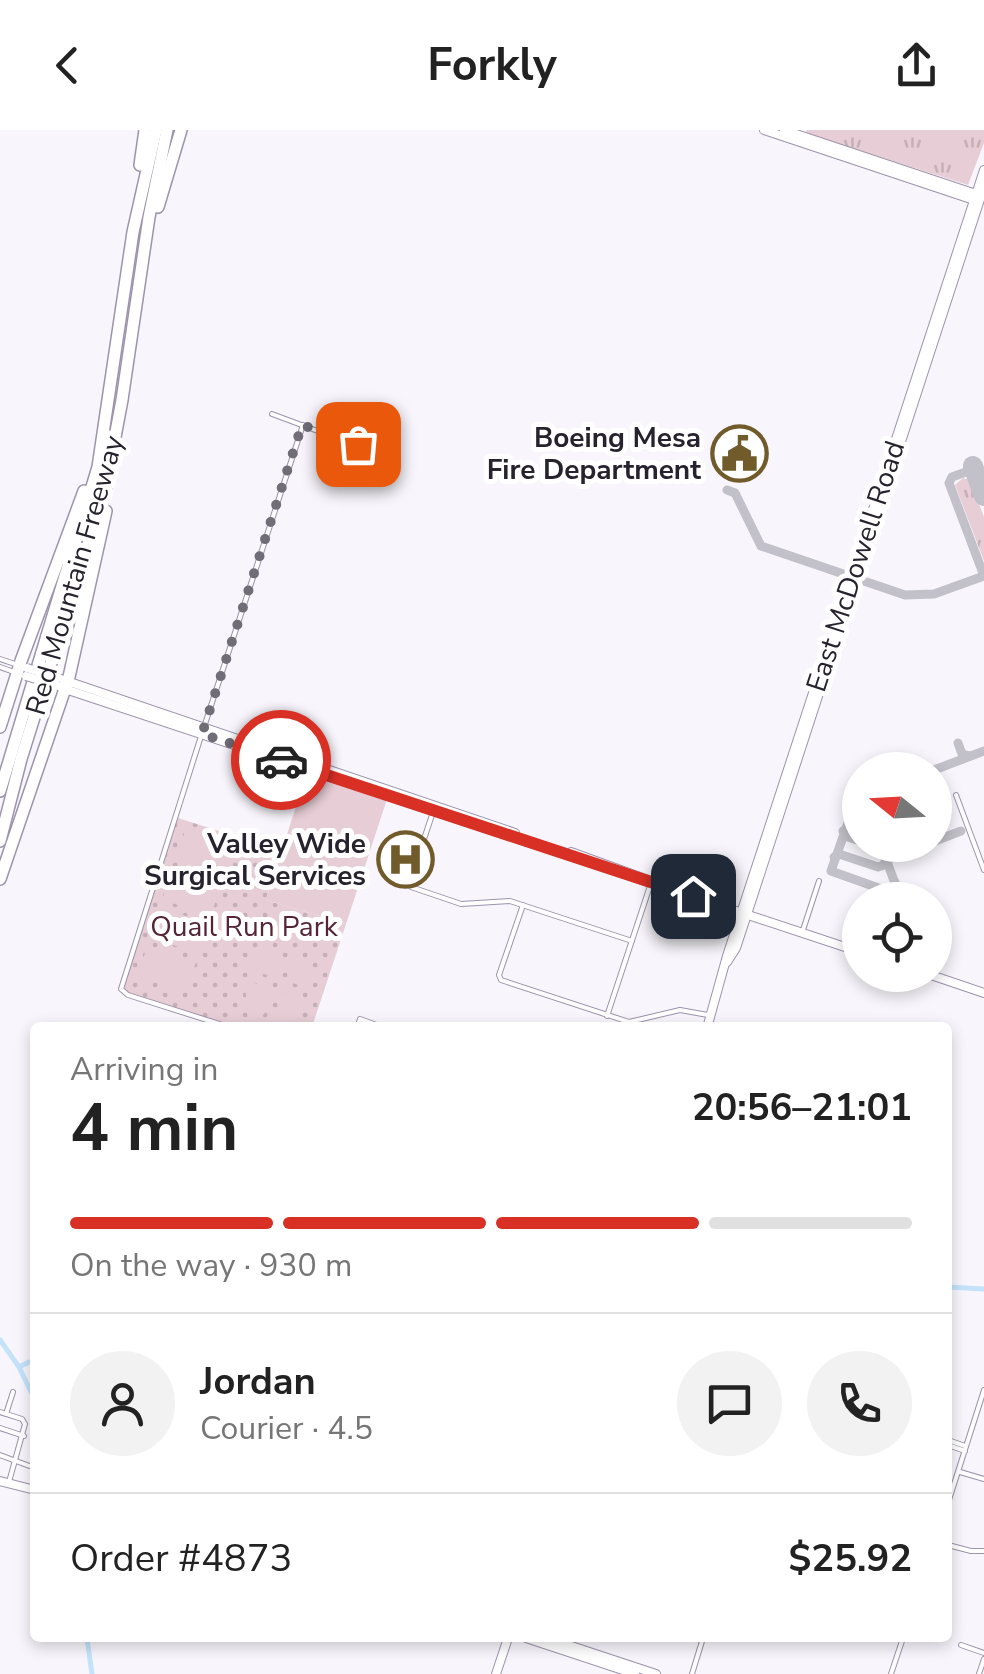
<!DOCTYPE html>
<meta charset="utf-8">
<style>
:root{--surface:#fff;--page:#f2f2f2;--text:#222;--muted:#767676;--line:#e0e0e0;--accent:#d93025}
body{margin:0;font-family:"Nunito Sans",sans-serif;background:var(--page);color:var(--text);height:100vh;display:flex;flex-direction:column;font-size:38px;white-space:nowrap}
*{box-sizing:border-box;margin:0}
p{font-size:32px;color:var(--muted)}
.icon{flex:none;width:55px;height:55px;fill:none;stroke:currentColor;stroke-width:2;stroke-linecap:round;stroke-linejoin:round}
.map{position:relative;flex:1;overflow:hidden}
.drawer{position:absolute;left:30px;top:892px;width:922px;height:620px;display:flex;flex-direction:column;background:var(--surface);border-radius:10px;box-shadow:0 5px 15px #0003}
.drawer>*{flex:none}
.needle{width:65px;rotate:288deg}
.tools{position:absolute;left:842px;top:622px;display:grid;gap:20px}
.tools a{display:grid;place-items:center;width:110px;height:110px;border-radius:50%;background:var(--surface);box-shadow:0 5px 15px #0003;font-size:50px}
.pin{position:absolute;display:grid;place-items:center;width:85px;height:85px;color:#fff;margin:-42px;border-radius:20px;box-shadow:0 5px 15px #0006}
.courier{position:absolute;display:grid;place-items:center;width:100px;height:100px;margin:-50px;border:8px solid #d93025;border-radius:50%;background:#fff;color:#222;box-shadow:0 2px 12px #0007}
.overview em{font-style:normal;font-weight:700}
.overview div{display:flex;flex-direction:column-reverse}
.overview{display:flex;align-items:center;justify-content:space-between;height:170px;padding:0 40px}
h1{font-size:65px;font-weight:700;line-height:75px}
.bar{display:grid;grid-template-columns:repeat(4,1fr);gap:15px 10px;align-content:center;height:120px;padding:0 40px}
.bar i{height:12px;border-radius:8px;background:var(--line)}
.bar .active{background:var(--accent)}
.bar p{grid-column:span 4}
.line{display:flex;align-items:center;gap:25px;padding:0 40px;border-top:2px solid var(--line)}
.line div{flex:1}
.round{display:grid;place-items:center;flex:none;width:105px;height:105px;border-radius:52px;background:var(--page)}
header{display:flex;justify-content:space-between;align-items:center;height:130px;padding:0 40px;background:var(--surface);font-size:45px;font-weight:700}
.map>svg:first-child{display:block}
.grass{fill:url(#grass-tufts)}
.park{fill:url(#park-dots)}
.pitch{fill:#e7cdd5}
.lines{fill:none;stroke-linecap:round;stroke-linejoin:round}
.canal{stroke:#c4e3fb;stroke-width:5}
.taxiway{stroke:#c2c0c8;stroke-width:9}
.runway{stroke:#c2c0c8;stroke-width:20}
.street-casing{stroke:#9c93ad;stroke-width:6}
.secondary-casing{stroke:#9c93ad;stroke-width:10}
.highway-casing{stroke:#9c93ad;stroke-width:14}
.street{stroke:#fff;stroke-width:4}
.secondary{stroke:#fff;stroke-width:8}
.highway{stroke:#fff;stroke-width:11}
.secondary-bridge-casing{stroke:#9c93ad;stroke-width:10;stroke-linecap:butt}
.secondary-bridge{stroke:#fff;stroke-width:8}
.done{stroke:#706d76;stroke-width:10;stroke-dasharray:0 18}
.route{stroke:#d93025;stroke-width:12}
.labels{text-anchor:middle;stroke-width:10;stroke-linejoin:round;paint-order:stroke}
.poi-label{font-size:28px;font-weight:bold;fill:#27232e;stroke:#fff;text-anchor:end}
.street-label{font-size:28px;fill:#27232e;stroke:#fff}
.park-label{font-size:28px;fill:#552437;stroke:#fff}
</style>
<header><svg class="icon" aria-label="back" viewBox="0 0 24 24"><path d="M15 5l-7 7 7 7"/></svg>Forkly<svg class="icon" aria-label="share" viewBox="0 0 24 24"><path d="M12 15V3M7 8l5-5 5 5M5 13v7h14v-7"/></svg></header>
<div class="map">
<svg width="984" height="1544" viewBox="0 0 984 1544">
<defs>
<pattern id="grass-tufts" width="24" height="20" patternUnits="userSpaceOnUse" patternTransform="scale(2.5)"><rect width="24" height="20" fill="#e7cdd5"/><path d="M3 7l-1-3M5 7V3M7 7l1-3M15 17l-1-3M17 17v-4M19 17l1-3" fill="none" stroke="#c6b0b7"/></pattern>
<pattern id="park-dots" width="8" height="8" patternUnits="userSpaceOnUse" patternTransform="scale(2.5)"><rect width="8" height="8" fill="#e7cdd5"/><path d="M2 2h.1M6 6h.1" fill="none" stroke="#c6b0b7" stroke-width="1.8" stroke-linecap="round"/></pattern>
</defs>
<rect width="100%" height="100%" fill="#f8f6fc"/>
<g class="grass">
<path d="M807 0H984V13L968 55 805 3Z"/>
<path d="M963 348 970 350 984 387V431L955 355Z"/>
</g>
<path class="park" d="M175 687 281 721 266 770 346 794 312 897H232L128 865 121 859Z"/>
<g class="pitch">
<path d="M308 639 388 666 346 794 266 770Z"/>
<path d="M185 701 234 716 224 747 175 731Z"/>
<path d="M172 739 221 755 211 785 162 770Z"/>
<path d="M160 778 209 793 199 823 150 808Z"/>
<path d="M147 817 196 832 186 862 137 847Z"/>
<path d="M273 819 284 821 276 848 249 839 258 825Z"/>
<path d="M295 825 313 838V860L287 851Z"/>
<path d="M246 850 272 859 264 885 246 871Z"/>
<path d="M283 862 310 871C304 887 291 893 275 889Z"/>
</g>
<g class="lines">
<g class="canal">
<path d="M948 1157 984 1159"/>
<path d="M0 1210 19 1237 35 1270"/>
<path d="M19 1237 29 1232"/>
<path d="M87 1508 92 1544"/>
</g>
<g class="taxiway">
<path d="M974 339 952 347 949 353 984 446"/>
<path d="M727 360 735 363 761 416 905 465 934 464 984 446"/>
<path d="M958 613 962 624 970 626"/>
<path d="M934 640 984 621"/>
<path d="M856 670 831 741 887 761 892 759 895 752"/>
<path d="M843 701 845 706 860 711"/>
<path d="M935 711 961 701"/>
<path d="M881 715 901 770"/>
<path d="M834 727 839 724 878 737 884 735 886 728"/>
<path d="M886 730 925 715"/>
</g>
<path class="runway" d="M973 336 984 366"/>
<defs>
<g id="street">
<path d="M272 284 366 319"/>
<path d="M0 529 15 534"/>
<path d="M0 537 14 542"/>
<path d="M205 594 303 295"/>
<path d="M202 603 121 859 128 865 232 898"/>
<path d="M956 665 984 740"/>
<path d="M433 682 410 751 411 757 461 774 510 771 632 811"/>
<path d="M523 775 499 845 501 850 629 892 680 880 708 885"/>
<path d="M802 803 819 751"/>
<path d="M607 886 651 753"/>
<path d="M357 898 360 889 385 898"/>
<path d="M0 1282 22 1289 25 1294 9 1352"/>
<path d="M6 1284 13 1262"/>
<path d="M0 1298 24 1306"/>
<path d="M948 1310 965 1316"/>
<path d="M948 1315 965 1321"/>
<path d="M0 1325 35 1338"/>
<path d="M960 1342 984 1349"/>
<path d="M948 1373 984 1260"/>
<path d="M948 1415 971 1421H984"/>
<path d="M961 1515 984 1523"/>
<path d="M692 1544 703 1508"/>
<path d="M891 1544 903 1508"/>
<path d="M979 1544 984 1529"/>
</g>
<g id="secondary">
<path d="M764 0 977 71"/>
<path d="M784 0 979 65"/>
<path d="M55 547 515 703"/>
<path d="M62 558 860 822"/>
<path d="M571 722 651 751"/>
<path d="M727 832 736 818 984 57"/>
<path d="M931 845 984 863"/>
<path d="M707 898 727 826 984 40"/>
<path d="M0 1351 35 1360"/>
<path d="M526 1508 635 1544"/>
<path d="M547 1508 656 1544"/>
<path d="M496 1544 508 1508"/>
</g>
<g id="highway">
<path d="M140 35 145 0"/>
<path d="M158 77 181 0"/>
<path d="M0 597 21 531 84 361"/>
<path d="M0 661 98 337 133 102 156 0"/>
<path d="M0 711 21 629 105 360 122 270 149 87 167 0"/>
<path d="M0 749 69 547 106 381"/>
</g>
</defs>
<use href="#street" class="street-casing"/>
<use href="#secondary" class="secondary-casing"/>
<use href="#highway" class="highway-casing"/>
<use href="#street" class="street"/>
<use href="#secondary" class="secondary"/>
<use href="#highway" class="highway"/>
<defs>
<g id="secondary-bridge">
<path d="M27 538 55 547"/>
<path d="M26 546 58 556"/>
</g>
</defs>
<use href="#secondary-bridge" class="secondary-bridge-casing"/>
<use href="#secondary-bridge" class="secondary-bridge"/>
</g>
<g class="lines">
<path class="done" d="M281 630 202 604 302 295 358 314"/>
<path class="route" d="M281 630 693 766"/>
</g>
<defs>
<symbol id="civic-ring" viewBox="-11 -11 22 22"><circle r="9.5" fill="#fff" stroke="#715b2b" stroke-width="1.5"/><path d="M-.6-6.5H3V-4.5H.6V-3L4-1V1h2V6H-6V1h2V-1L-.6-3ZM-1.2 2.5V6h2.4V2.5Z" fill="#715b2b"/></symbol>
<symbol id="hospital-ring" viewBox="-11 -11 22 22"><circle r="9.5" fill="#fff" stroke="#715b2b" stroke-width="1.5"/><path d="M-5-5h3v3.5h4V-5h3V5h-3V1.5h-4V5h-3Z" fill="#715b2b"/></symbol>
</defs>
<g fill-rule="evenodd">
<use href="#civic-ring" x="708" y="292" width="63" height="63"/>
<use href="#hospital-ring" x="374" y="698" width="63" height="63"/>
</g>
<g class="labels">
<g class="poi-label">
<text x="701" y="317">Boeing Mesa<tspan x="701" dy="32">Fire Department</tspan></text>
<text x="366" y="723">Valley Wide<tspan x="366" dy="32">Surgical Services</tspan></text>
</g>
<g class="street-label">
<text transform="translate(855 436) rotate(-72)" y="10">East McDowell Road</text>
<text transform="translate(74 445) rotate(-74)" y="10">Red Mountain Freeway</text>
</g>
<g class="park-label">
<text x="244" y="806">Quail Run Park</text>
</g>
</g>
</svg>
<div class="tools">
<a><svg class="needle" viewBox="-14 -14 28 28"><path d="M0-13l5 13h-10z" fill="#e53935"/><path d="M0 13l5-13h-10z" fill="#767676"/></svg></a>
<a><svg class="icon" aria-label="locate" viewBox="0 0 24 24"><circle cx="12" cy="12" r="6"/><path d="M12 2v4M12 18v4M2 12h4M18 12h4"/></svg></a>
</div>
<div class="pin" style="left:358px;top:314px;background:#ea580c"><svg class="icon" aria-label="bag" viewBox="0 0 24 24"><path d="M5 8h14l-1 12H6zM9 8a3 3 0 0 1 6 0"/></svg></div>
<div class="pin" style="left:693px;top:766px;background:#1f2937"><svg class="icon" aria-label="home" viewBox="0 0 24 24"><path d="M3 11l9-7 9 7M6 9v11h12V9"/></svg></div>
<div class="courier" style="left:281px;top:630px"><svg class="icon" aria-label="car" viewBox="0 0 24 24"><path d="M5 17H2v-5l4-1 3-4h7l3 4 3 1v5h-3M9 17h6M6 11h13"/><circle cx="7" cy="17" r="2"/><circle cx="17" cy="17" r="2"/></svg></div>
<section class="drawer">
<div class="overview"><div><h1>4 min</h1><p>Arriving in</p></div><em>20:56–21:01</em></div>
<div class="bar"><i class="active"></i><i class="active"></i><i class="active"></i><i></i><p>On the way · 930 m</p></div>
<div class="line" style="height:180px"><a class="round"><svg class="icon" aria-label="person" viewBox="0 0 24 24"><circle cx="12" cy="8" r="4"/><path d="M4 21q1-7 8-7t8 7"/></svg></a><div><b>Jordan</b><p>Courier · 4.5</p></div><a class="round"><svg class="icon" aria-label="chat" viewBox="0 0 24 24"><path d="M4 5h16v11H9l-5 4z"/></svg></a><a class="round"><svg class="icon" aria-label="phone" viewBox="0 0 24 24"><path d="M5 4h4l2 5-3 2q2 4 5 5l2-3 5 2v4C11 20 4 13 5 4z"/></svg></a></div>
<div class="line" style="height:130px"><div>Order #4873</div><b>$25.92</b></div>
</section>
</div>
